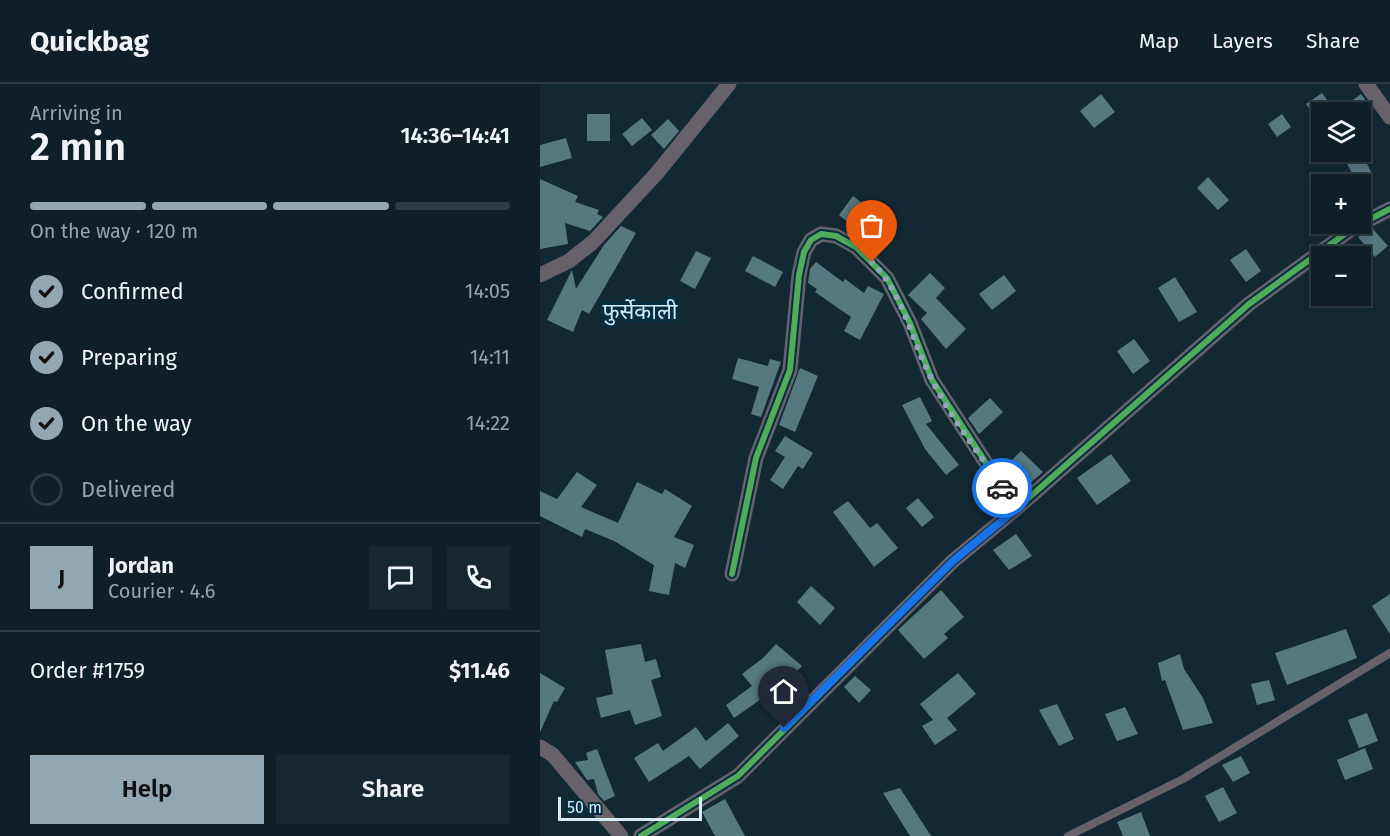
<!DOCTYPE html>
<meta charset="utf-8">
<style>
:root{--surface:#0e1f27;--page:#17272f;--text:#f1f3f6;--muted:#9ba2a7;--line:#2e3d44;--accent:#91a7b3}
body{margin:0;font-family:"Fira Sans","Noto Sans Devanagari",sans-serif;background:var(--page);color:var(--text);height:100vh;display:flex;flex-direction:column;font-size:22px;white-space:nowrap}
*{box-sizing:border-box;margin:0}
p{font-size:20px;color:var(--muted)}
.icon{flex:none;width:33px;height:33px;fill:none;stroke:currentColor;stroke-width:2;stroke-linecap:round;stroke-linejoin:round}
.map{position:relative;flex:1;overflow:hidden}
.sheet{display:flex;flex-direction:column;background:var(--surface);width:540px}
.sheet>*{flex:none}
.fabs{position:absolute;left:771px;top:18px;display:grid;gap:12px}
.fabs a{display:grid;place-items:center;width:60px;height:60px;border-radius:0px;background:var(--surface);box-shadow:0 3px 9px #0003,0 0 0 2px var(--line);font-size:30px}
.scale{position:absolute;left:18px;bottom:15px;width:144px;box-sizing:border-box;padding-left:6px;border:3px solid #d6ebf7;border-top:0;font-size:16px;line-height:21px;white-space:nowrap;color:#d6ebf7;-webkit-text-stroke:4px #042f42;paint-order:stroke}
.pin{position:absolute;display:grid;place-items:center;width:51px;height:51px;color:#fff;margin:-62px -26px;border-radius:50% 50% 50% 0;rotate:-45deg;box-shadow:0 0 6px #0007}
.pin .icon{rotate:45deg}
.courier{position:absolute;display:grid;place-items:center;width:60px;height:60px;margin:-30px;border:4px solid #1a73e8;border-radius:50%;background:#fff;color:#222;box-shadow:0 2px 8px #0007}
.head em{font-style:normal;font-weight:600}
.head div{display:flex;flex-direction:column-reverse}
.head{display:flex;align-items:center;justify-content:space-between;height:102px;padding:0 30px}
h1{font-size:39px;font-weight:600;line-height:45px}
.bar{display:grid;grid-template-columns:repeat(4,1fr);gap:9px 6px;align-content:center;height:72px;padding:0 30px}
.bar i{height:8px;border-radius:4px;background:var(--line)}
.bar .on{background:var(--accent)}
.bar p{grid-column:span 4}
.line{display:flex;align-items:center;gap:15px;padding:0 30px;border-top:2px solid var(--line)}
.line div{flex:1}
.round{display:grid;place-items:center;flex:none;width:63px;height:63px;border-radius:0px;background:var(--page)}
ol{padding:0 30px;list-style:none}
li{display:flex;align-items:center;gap:18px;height:66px}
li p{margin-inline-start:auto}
li .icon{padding:6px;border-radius:50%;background:var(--accent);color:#111;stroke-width:4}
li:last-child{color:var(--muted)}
li i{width:33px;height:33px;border:3px solid var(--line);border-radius:50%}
.action{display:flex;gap:12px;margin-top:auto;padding:12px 30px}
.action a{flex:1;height:69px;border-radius:0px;background:var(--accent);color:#111;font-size:24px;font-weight:600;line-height:69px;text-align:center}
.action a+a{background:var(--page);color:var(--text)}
header{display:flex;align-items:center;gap:36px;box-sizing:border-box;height:84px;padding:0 30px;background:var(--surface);border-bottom:2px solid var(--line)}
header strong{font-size:28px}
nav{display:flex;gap:33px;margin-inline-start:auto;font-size:21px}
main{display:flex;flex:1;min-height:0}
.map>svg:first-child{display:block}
.building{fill:#557881}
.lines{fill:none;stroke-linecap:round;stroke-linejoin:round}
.service{stroke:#67616a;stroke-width:8}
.minor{stroke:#67616a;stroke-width:15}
.cycleway-casing{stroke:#042f42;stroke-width:10}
.cycleway{stroke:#51ab58;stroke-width:6}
.done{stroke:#91a7b3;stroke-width:6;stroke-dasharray:0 10.8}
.route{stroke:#1a73e8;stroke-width:8}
.labels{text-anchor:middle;stroke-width:6;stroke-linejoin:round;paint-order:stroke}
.quarter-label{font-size:22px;fill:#d6ebf7;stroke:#042f42}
</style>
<header>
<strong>Quickbag</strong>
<nav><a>Map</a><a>Layers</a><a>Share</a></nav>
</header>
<main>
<section class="sheet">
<div class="head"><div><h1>2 min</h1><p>Arriving in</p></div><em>14:36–14:41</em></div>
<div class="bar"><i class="on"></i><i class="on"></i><i class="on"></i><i></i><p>On the way · 120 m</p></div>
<ol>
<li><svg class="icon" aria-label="check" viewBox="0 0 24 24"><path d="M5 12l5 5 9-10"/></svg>Confirmed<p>14:05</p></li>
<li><svg class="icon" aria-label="check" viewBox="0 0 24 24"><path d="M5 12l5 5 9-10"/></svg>Preparing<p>14:11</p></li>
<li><svg class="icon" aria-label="check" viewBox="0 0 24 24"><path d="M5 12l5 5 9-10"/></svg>On the way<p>14:22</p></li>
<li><i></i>Delivered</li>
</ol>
<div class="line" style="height:108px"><b class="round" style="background:var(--accent);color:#111">J</b><div><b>Jordan</b><p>Courier · 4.6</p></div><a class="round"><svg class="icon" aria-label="chat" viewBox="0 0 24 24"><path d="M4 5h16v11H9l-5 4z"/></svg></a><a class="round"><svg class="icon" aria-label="phone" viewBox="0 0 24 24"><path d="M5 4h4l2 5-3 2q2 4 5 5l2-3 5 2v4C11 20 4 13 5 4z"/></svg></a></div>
<div class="line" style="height:78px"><div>Order #1759</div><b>$11.46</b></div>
<div class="action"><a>Help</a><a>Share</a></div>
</section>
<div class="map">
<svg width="850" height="752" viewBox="0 0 850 752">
<rect width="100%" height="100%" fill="#122934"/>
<g class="building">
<path d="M782 9 793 24 782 28 777 35 766 20Z"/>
<path d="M561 10 575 28 554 44 540 27Z"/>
<path d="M821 10 830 22 822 28H797Z"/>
<rect x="47" y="30" width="23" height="27"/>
<path d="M742 30 751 43 737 53 728 40Z"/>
<path d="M102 34 112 46 92 62 82 50Z"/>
<path d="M128 35 139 47 124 65 111 51Z"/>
<path d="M26 54 32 74 0 83V61Z"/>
<path d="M822 70 833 92 818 100 806 78Z"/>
<path d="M668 93 689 116 678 126 657 104Z"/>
<path d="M0 95 38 112 35 118 59 126 57 130 63 133 50 147 25 139 28 160 0 165Z"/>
<path d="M313 112 355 145 340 164 299 131Z"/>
<path d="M81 142 96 149 49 230 42 226 33 248 7 236 32 186 36 205 64 161Z"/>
<path d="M833 145 848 162 835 173 818 153Z"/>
<path d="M706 165 721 187 706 198 690 176Z"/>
<path d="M156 167 171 174 155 205 140 197Z"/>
<path d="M213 172 243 188 235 203 205 187Z"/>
<path d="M276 178 303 198 305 195 324 209 328 202 344 210 320 256 304 247 311 233 275 208 277 205 268 199 270 185Z"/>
<path d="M390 189 405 204 396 214 426 245 406 265 381 235 387 229 368 211Z"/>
<path d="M464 191 476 207 452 226 439 210Z"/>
<path d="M635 193 657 228 639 238 618 204Z"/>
<path d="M594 255 610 277 593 290 577 267Z"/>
<path d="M198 274 228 282 230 275 241 278 221 333 211 330 219 303 192 295Z"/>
<path d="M260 284 278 292 255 348 239 341Z"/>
<path d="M380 313 392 337 386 340 419 381 406 391 385 365 362 321Z"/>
<path d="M450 314 463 328 439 350 428 334Z"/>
<path d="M245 352 273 369 263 385 258 382 243 405 230 396 245 373 235 367Z"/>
<path d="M481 367 503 388 481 407 462 386Z"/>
<path d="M571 370 591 397 557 421 537 394Z"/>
<path d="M37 388 57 401 41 423 78 439 97 398 122 410 125 405 152 422 134 453 154 461 145 484 135 479 129 511 109 507 114 481 74 457 45 445 42 453 0 432V407L17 415Z"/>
<path d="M378 414 394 433 382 443 366 424Z"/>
<path d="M308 417 330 444 337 439 358 464 334 483 293 428Z"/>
<path d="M476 450 492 472 469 486 453 466Z"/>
<path d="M271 502 295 524 280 541 257 518Z"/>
<path d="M401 506 424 533 404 550 408 554 384 575 358 546Z"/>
<path d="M850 510V550L832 522Z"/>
<path d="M806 545 817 574 747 601 735 569Z"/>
<path d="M101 560 105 578 116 575 121 593 111 596 122 632 95 641 90 626 61 634 56 614 73 610 65 566Z"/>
<path d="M236 560 262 582 248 596 194 634 186 621 212 602 202 590 223 574Z"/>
<path d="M640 570 644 585 663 614 673 639 643 646 625 596 622 597 618 579Z"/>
<path d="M0 589 25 604 17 618 14 617 0 648Z"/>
<path d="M418 589 436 610 407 634 417 646 395 661 382 642 393 636 380 620Z"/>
<path d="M315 592 331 606 319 619 304 603Z"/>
<path d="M729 596 735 616 717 621 711 600Z"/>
<path d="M517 620 534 655 519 662 499 626Z"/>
<path d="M585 623 598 650 577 657 565 630Z"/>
<path d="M827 629 838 657 819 664 808 636Z"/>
<path d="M188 639 199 652 160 685 149 672 109 698 94 674 118 659 123 667 156 643 166 657Z"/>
<path d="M825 664 833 685 805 696 797 676Z"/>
<path d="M57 665 75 712 64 717 58 710 54 695 47 696 35 678 48 676 46 669Z"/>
<path d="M701 672 710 689 693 698 682 681Z"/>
<path d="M683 703 697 729 679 738 665 712Z"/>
<path d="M360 704 391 752H370L343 709Z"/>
<path d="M185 715 205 752H175L162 728Z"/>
<path d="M601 728 610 752H583L577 738Z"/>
</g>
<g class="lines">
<path class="service" d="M528 752 643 695 850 569"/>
<g class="minor">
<path d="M826 0 850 33"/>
<path d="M0 191 29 177 53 158 117 89 189 0"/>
<path d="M192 490 216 374 250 286 259 191 264 168 271 156 281 150 296 152 316 163 347 194 370 239 392 296 476 425"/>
<path d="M0 663 13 671 81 752"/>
<path d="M101 752 198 692 413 477 476 425 709 220 813 144 850 125"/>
</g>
<defs>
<g id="cycleway">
<path d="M192 490 216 374 250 286 259 191 264 168 271 156 281 150 296 152 316 163 347 194 370 239 392 296 476 425"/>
<path d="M101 752 198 692 413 477 476 425 709 220 813 144 850 125"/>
</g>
</defs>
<use href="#cycleway" class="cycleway-casing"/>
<use href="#cycleway" class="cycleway"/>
</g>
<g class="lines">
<path class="done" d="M332 178C364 211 371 256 392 296 411 334 439 369 462 404"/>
<path class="route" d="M244 644 413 477 476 425 462 404"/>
</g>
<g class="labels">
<g class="quarter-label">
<text x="100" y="235">फुर्सेकाली</text>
</g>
</g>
</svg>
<div class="fabs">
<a><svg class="icon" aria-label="layers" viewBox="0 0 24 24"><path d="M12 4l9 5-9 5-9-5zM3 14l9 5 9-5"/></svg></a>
<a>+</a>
<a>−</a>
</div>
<div class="scale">50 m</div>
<div class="pin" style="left:332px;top:178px;background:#ea580c"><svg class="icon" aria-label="bag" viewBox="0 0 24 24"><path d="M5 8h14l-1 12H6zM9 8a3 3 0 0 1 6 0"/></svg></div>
<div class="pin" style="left:244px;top:644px;background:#1f2937"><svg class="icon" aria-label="home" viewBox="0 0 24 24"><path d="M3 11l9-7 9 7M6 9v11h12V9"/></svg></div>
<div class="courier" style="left:462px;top:404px"><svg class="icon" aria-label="car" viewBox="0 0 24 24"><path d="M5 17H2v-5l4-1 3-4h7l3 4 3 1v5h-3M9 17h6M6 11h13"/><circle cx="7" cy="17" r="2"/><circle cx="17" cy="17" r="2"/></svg></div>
</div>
</main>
